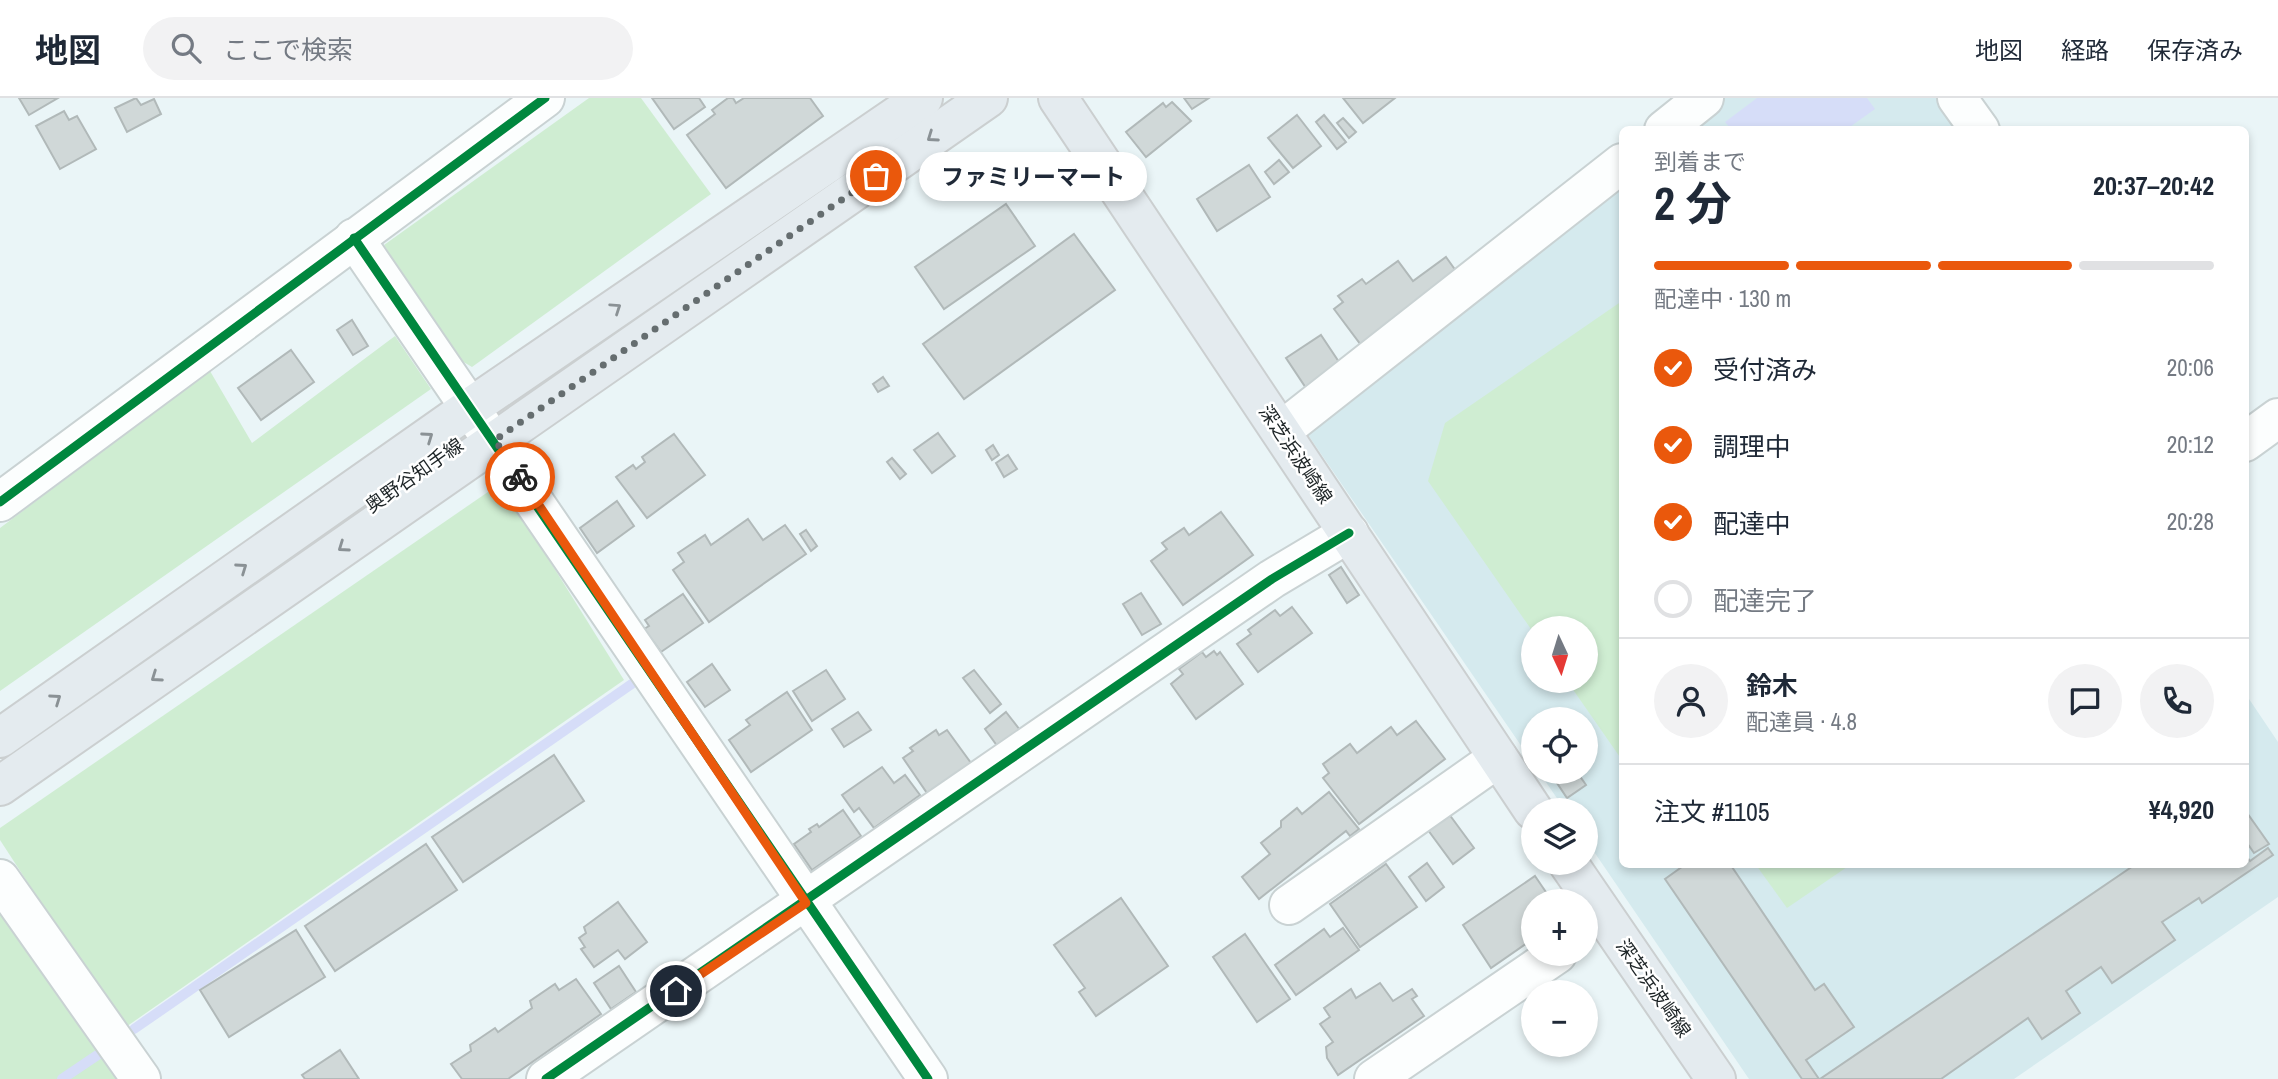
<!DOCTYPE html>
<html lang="ja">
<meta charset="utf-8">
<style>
:root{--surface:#fff;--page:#f2f2f3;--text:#1f2937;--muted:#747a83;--line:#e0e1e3;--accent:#ea580c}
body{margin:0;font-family:"Archivo Narrow","Noto Sans JP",sans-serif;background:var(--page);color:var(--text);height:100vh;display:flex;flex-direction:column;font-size:26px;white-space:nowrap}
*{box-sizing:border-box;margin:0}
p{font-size:23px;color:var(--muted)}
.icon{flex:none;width:38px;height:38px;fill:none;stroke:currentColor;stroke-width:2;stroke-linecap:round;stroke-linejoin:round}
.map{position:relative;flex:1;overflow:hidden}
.panel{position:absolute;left:1619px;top:28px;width:630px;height:742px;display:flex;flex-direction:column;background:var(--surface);border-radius:10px;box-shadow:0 4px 10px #0003}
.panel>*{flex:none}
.needle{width:46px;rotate:176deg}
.buttons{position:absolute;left:1521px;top:518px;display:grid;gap:14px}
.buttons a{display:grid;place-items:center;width:77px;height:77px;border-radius:50%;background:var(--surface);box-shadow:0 4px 10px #0003;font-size:35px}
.pin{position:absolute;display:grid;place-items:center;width:60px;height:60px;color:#fff;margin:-30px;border:4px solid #fff;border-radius:50%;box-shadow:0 2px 7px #0007}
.courier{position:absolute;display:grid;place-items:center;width:70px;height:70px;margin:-35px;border:5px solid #ea580c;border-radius:50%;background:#fff;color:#222;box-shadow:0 2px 9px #0007}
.bubble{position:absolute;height:49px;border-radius:24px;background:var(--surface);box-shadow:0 4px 10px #0003;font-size:23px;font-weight:700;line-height:49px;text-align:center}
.overview em{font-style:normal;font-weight:700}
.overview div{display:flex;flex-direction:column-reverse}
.overview{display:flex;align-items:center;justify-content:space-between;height:119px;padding:0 35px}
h1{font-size:46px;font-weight:700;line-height:52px}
.bar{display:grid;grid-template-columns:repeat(4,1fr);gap:10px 7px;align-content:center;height:84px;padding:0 35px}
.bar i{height:9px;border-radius:5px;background:var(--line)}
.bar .active{background:var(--accent)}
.bar p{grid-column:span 4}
.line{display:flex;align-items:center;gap:18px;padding:0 35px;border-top:2px solid var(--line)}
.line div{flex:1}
.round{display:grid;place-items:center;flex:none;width:74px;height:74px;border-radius:37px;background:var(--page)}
ol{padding:0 35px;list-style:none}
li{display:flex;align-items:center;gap:21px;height:77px}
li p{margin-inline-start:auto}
li .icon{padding:7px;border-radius:50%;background:var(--accent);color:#fff;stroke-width:4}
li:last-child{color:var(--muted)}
li i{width:38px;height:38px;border:4px solid var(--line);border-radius:50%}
header{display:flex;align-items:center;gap:42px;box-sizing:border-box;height:98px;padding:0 35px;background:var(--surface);border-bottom:2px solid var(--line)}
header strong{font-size:33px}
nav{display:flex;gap:38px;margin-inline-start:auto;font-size:24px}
.search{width:490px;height:63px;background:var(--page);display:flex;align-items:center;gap:18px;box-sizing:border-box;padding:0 24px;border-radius:38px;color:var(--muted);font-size:26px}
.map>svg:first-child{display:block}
.built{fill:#d5eaee;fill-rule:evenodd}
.green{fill:#cfedd2}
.water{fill:#d6ddf8}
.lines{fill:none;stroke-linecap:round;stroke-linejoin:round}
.stream{stroke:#d6ddf8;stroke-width:10}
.building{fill:#d0d8d8;stroke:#b1b9b9;stroke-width:2}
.minor-casing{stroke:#c9d2d3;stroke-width:42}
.major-casing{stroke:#cbcfd0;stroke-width:42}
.minor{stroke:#fcfefe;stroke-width:38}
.major{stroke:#e4ebef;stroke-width:38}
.cycleway-casing{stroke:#fff;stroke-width:13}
.cycleway{stroke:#00873e;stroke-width:9}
.oneway{stroke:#8a9195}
.done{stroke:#656d6f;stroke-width:7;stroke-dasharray:0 12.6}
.route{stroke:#ea580c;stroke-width:9}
.labels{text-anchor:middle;stroke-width:5;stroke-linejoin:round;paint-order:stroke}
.street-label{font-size:19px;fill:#1d2426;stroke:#fff}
</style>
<header>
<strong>地図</strong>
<div class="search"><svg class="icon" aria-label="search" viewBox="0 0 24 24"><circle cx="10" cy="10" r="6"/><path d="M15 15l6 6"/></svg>ここで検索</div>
<nav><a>地図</a><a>経路</a><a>保存済み</a></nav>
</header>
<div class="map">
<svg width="2278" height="981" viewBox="0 0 2278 981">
<rect width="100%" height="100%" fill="#eaf5f7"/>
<g class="built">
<path d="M1723 0H1941L1965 32H1684Z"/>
<path d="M1622 81V766H2245V595L2278 644V799L2014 981H1749L1586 742V712H1565L1539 674H1586V621H1533V665L1306 334ZM1533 530H1586V583H1533Z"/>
</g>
<g class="green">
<path d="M589 0H641L711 96 472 269 455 259 384 147Z"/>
<path d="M1622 203V662L1567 583H1586V530H1533V534L1428 383 1445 325Z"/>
<path d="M395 238 431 291 0 593V430L210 273 252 345Z"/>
<path d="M501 385 624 582 123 931 0 742V730Z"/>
<path d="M1756 767H1850L1787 810Z"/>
<path d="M0 811 119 981H0Z"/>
</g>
<path class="water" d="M1757 0H1867L1875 11 1847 31H1731L1725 24Z"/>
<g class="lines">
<g class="stream">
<path d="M134 931 636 583"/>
<path d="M62 981 102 954"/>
</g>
</g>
<g class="building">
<path d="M19 0H58L29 17Z"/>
<path d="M136 0 141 7 154 1 161 16 127 34 115 10Z"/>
<path d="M652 0H699L705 9 674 31Z"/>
<path d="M728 0H733L736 5 744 0H810L823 18 726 90 687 37 715 16 712 12Z"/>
<path d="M1184 0H1209L1192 11Z"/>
<path d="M1343 0H1395L1363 25Z"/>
<path d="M1172 4 1191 23 1146 59 1126 34 1163 5 1166 9Z"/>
<path d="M64 13 69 22 77 18 96 51 60 71 36 28Z"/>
<path d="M1297 17 1321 48 1293 70 1268 40Z"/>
<path d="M1324 17 1346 44 1337 51 1316 24Z"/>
<path d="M1343 20 1356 34 1349 40 1337 25Z"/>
<path d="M1279 62 1289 74 1274 86 1265 74Z"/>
<path d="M1249 67 1270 99 1217 133 1197 101Z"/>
<path d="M1006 106 1035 148 944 211 915 169Z"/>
<path d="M1074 136 1115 192 964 301 923 246Z"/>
<path d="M1446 159 1461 180 1364 251 1334 211 1343 204 1338 198 1362 181 1366 186 1398 163 1413 183Z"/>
<path d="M352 222 368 248 353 257 337 232Z"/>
<path d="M1321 237 1341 267 1306 290 1286 260Z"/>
<path d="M291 252 314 284 261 322 238 290Z"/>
<path d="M883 279 889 288 878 294 873 286Z"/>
<path d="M938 335 955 358 932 375 914 352Z"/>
<path d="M674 336 705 377 647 420 616 379 633 367 636 371 645 364 642 359Z"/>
<path d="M993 347 999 357 992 362 986 352Z"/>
<path d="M1008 357 1017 371 1004 379 996 365Z"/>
<path d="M892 360 906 376 900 381 887 364Z"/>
<path d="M617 403 634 428 597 455 580 430Z"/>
<path d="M1221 414 1253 457 1183 507 1151 463 1167 451 1162 445 1184 430 1189 437Z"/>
<path d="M748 421 763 442 785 427 806 456 709 524 673 472 684 464 678 455 705 437 711 447Z"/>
<path d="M806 432 817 448 811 453 800 436Z"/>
<path d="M1341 469 1359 497 1347 505 1329 477Z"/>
<path d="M1141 495 1161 526 1142 537 1123 506Z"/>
<path d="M683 496 703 525 661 554 644 531 649 528 645 522Z"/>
<path d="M1292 509 1312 535 1258 574 1237 546 1251 536 1248 532 1275 512 1280 518Z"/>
<path d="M1214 553 1217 557 1220 554 1243 586 1196 621 1171 586 1183 576 1179 571 1202 554 1206 559Z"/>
<path d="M712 566 730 592 705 609 687 584Z"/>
<path d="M826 572 845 601 812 623 793 593Z"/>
<path d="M974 572 1001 606 990 615 963 580Z"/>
<path d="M787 594 812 632 751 674 729 642 750 627 746 622Z"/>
<path d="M858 614 871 632 844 649 832 631Z"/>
<path d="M1006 614 1020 632 998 649 985 631Z"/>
<path d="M1416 623 1445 661 1359 726 1323 680 1329 675 1323 666 1350 646 1357 655 1391 629 1397 637Z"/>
<path d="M936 632 939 637 947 632 971 665 927 695 903 660 913 653 910 650Z"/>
<path d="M554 657 584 703 463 784 432 739Z"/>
<path d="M882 669 894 685 905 677 920 697 874 730 859 710 854 714 842 697Z"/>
<path d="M1554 674H1577L1586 687 1567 700 1551 676Z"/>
<path d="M1329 694 1359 731 1350 738 1346 733 1259 801 1242 779 1270 756 1261 745 1281 729V723L1297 710 1302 716Z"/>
<path d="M843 712 861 738 812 772 794 746 811 734 809 731 817 726 819 729Z"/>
<path d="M1446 712 1474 750 1453 766 1425 728Z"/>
<path d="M2245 712 2269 746 2254 755 2245 742Z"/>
<path d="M426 746 457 792 335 873 305 828Z"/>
<path d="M2268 750 2273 757 2202 805 2199 800 2162 824 2175 842 2112 885 2101 869 2066 893 2080 915 2042 941 2028 920 1941 981H1820L2136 766H2245V756L2250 763Z"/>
<path d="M1427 765 1444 789 1426 803 1409 779Z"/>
<path d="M1386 766 1417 809 1360 849 1330 806Z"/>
<path d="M1686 766H1730L1815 892 1824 886 1854 929 1806 962 1819 981H1802L1665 781Z"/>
<path d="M1535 778 1552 803H1533V841L1491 870 1463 827Z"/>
<path d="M1121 800 1168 868 1096 918 1079 894 1085 890 1054 847Z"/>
<path d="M618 804 647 844 625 861 618 852 594 869 581 851 585 849 579 840 586 835 584 829Z"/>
<path d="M1343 830 1359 852 1296 897 1275 867 1324 831 1330 839Z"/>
<path d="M296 832 325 879 229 939 200 892Z"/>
<path d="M1245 836 1290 901 1257 924 1213 859Z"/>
<path d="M619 868 636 894 611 911 594 885Z"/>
<path d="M576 881 601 916 508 981H462L451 966 471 953 470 947 495 930 498 934 532 910 530 903 555 886 559 892Z"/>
<path d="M1380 885 1393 903 1412 891 1417 898 1412 901 1424 918 1338 977 1327 960 1326 949 1333 944 1320 926 1330 919 1324 910 1351 891 1356 900Z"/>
<path d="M340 952 359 981H305L302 977Z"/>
</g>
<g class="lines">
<defs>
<g id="minor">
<path d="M1957 0 1980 32"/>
<path d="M1664 32 1704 0"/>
<path d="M354 140 928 981"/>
<path d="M1281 333 1622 65"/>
<path d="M2245 344 2278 320"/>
<path d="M0 404 545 0"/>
<path d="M0 781 141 981"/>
<path d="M1289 807 1498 660"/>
<path d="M546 981 1272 481 1349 435"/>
<path d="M1374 981 1557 856"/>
</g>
<g id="major">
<path d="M1058 0 1533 712"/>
<path d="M0 640 471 309 923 0"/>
<path d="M0 688 988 0"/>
<path d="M1568 765 1716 981"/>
</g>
</defs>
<use href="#minor" class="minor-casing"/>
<use href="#major" class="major-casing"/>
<use href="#minor" class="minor"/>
<use href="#major" class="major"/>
<defs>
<g id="cycleway">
<path d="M354 140 928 981"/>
<path d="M0 404 545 0"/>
<path d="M546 981 1272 481 1349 435"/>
</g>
</defs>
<use href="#cycleway" class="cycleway-casing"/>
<use href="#cycleway" class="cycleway"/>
</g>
<defs><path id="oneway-chevron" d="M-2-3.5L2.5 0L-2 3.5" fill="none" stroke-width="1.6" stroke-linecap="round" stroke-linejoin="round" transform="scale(1.75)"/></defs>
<g class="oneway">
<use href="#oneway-chevron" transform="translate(932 39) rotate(145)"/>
<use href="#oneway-chevron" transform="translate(616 210) rotate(-34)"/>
<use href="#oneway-chevron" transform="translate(428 339) rotate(-35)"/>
<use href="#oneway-chevron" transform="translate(343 449) rotate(145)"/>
<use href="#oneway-chevron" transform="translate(242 470) rotate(-35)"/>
<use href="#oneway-chevron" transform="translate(156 579) rotate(145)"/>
<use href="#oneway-chevron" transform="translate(56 601) rotate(-35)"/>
</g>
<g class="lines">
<path class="done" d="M520 379 495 342 876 78"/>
<path class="route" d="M520 379 806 805 676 893"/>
</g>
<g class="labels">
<g class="street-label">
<text transform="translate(1296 356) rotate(56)" y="7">深芝浜波崎線</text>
<text transform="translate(414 377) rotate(-35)" y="7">奥野谷知手線</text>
<text transform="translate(1654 890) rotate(55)" y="7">深芝浜波崎線</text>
</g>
</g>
</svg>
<div class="buttons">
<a><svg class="needle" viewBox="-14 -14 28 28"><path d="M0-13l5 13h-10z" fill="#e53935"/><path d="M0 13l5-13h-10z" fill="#747a83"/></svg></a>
<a><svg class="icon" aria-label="locate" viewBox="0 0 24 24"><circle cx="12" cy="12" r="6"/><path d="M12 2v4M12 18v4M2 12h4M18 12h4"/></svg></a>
<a><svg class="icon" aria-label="layers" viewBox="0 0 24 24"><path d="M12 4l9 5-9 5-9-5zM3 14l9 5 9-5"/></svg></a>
<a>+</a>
<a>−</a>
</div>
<div class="pin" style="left:876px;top:78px;background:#ea580c"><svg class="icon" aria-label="bag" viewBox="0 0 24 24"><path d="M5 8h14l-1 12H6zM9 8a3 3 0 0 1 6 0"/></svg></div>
<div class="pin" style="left:676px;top:893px;background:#1f2937"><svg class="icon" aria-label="home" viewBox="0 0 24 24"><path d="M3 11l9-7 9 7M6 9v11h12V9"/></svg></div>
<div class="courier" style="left:520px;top:379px"><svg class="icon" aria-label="bike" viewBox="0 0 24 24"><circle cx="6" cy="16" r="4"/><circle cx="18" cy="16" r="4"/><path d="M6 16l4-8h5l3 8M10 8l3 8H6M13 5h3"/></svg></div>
<div class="bubble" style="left:919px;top:54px;width:228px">ファミリーマート</div>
<section class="panel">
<div class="overview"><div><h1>2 分</h1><p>到着まで</p></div><em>20:37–20:42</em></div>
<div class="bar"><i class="active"></i><i class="active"></i><i class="active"></i><i></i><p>配達中 · 130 m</p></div>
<ol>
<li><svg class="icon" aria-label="check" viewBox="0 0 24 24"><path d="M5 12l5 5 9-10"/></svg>受付済み<p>20:06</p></li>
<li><svg class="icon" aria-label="check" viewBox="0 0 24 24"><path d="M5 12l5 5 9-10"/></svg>調理中<p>20:12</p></li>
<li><svg class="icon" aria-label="check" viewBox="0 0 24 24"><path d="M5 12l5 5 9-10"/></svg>配達中<p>20:28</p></li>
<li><i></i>配達完了</li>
</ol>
<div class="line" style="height:126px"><a class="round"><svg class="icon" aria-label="person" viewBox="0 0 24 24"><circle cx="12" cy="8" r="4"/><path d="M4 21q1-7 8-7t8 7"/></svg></a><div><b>鈴木</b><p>配達員 · 4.8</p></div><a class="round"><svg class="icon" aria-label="chat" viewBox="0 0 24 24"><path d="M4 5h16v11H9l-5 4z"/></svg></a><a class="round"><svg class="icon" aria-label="phone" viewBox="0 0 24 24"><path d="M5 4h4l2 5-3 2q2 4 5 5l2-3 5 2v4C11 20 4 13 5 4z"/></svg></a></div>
<div class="line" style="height:91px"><div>注文 #1105</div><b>¥4,920</b></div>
</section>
</div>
